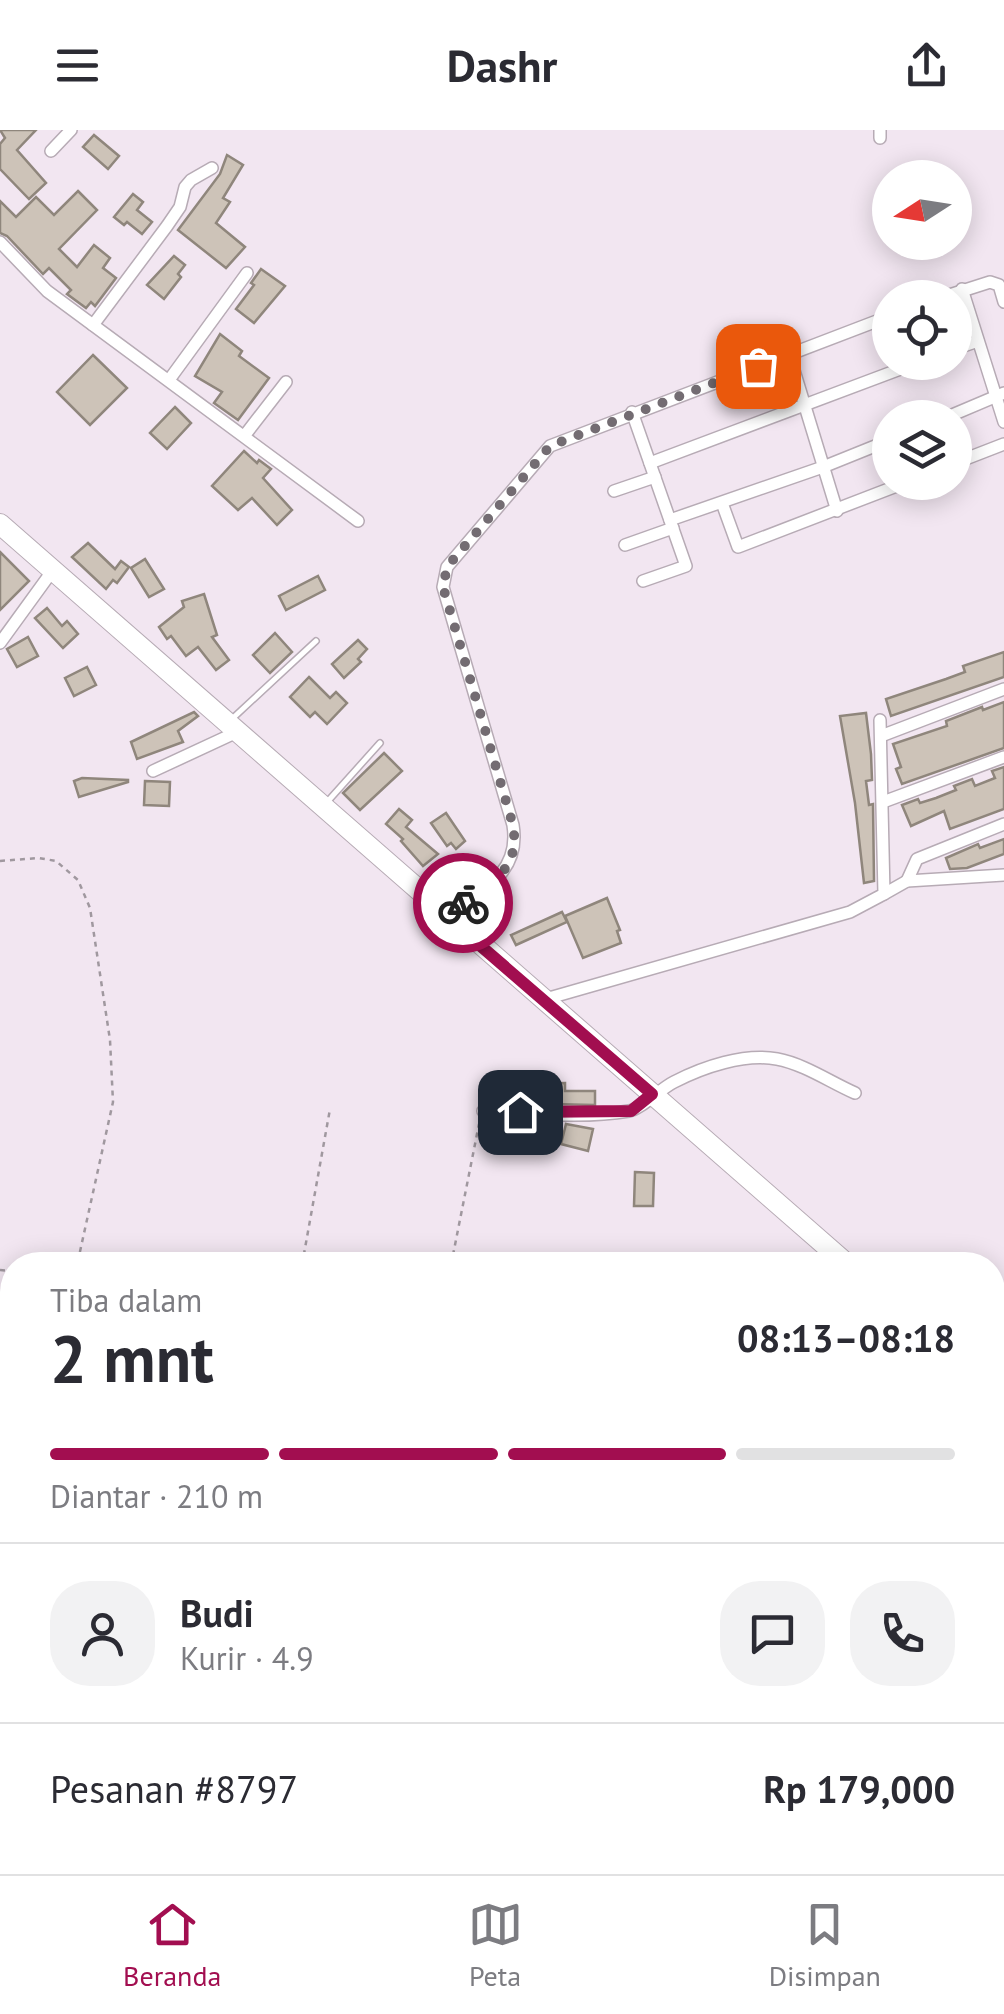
<!DOCTYPE html>
<html lang="id">
<meta charset="utf-8">
<style>
:root{--surface:#fff;--page:#f2f2f3;--text:#2b2b33;--muted:#7c7c81;--line:#e1e1e2;--accent:#a20e50}
body{margin:0;font-family:"PT Sans",sans-serif;background:var(--page);color:var(--text);height:100vh;display:flex;flex-direction:column;font-size:38px;white-space:nowrap}
*{box-sizing:border-box;margin:0}
p{font-size:32px;color:var(--muted)}
.icon{flex:none;width:55px;height:55px;fill:none;stroke:currentColor;stroke-width:2;stroke-linecap:round;stroke-linejoin:round}
.map{position:relative;flex:1;overflow:hidden}
.sheet{position:absolute;left:0px;top:1122px;width:1005px;height:622px;display:flex;flex-direction:column;background:var(--surface);border-radius:40px 40px 0 0;box-shadow:0 5px 25px #0003}
.sheet>*{flex:none}
.needle{width:65px;rotate:258deg}
.tools{position:absolute;left:872px;top:30px;display:grid;gap:20px}
.tools a{display:grid;place-items:center;width:100px;height:100px;border-radius:50%;background:var(--surface);box-shadow:0 5px 25px #0003;font-size:50px}
.pin{position:absolute;display:grid;place-items:center;width:85px;height:85px;color:#fff;margin:-42px;border-radius:20px;box-shadow:0 5px 15px #0006}
.courier{position:absolute;display:grid;place-items:center;width:100px;height:100px;margin:-50px;border:8px solid #a20e50;border-radius:50%;background:#fff;color:#222;box-shadow:0 2px 12px #0007}
.overview em{font-style:normal;font-weight:700}
.overview div{display:flex;flex-direction:column-reverse}
.overview{display:flex;align-items:center;justify-content:space-between;height:170px;padding:0 50px}
h1{font-size:65px;font-weight:700;line-height:75px}
.bar{display:grid;grid-template-columns:repeat(4,1fr);gap:15px 10px;align-content:center;height:120px;padding:0 50px}
.bar i{height:12px;border-radius:8px;background:var(--line)}
.bar .active{background:var(--accent)}
.bar p{grid-column:span 4}
.line{display:flex;align-items:center;gap:25px;padding:0 50px;border-top:2px solid var(--line)}
.line div{flex:1}
.round{display:grid;place-items:center;flex:none;width:105px;height:105px;border-radius:40px;background:var(--page)}
header{display:flex;justify-content:space-between;align-items:center;height:130px;padding:0 50px;background:var(--surface);font-size:45px;font-weight:700}
.menu{display:flex;justify-content:space-around;align-items:center;height:140px;border-top:2px solid var(--line);background:var(--surface);font-size:28px;color:var(--muted)}
.menu a{display:grid;justify-items:center;gap:5px}
.menu .active{color:var(--accent)}
.map>svg:first-child{display:block}
.building{fill:#cdc3b8;stroke:#8f867c;stroke-width:2.5}
.lines{fill:none;stroke-linecap:round;stroke-linejoin:round}
.lane-casing{stroke:#b7abb5;stroke-width:8}
.street-casing{stroke:#b7abb5;stroke-width:14}
.highway-casing{stroke:#b7abb5;stroke-width:22}
.path{stroke:#a0989f;stroke-width:2.5;stroke-dasharray:5 5;stroke-linecap:butt}
.lane{stroke:#fff;stroke-width:5}
.street{stroke:#fff;stroke-width:11}
.highway{stroke:#fff;stroke-width:20}
.done{stroke:#736c72;stroke-width:10;stroke-dasharray:0 18}
.route{stroke:#a20e50;stroke-width:12}
</style>
<header><svg class="icon" aria-label="menu" viewBox="0 0 24 24"><path d="M4 6h16M4 12h16M4 18h16"/></svg>Dashr<svg class="icon" aria-label="share" viewBox="0 0 24 24"><path d="M12 15V3M7 8l5-5 5 5M5 13v7h14v-7"/></svg></header>
<div class="map">
<svg width="1004" height="1744" viewBox="0 0 1004 1744">
<rect width="100%" height="100%" fill="#f2e6f1"/>
<g class="building">
<path d="M0 0H36L17 20 46 53 29 69 0 39V14L5 8Z"/>
<path d="M94 5 119 26 108 39 83 17Z"/>
<path d="M227 25 243 35 223 68 230 72 216 93 245 117 226 138 178 100 220 44Z"/>
<path d="M78 61 97 80 59 119 77 137 94 115 110 128 103 138 116 148 95 176 91 172 86 178 67 164 71 160 49 138 43 144 7 106 0 103V71L16 87 36 67 54 85Z"/>
<path d="M133 64 143 72 137 80 152 92 142 104 127 92 124 95 114 87Z"/>
<path d="M174 126 185 135 178 144 181 147 164 169 147 155Z"/>
<path d="M261 139 285 156 254 193 236 179 254 155 251 153Z"/>
<path d="M220 204 242 221 239 226 269 248 238 290 214 273 222 262 195 246Z"/>
<path d="M93 225 127 258 90 295 57 262Z"/>
<path d="M175 277 191 293 167 319 150 303Z"/>
<path d="M244 321 257 333 259 330 271 339 263 348 292 380 277 395 252 368 238 380 212 356Z"/>
<path d="M88 413 115 439 121 431 129 437 117 453 113 450 106 459 72 427Z"/>
<path d="M0 422 29 451 0 480Z"/>
<path d="M145 429 164 459 149 467 131 438Z"/>
<path d="M318 446 325 460 286 480 279 466Z"/>
<path d="M204 464 217 505 212 507 229 530 216 540 198 517 186 526 171 506 167 509 159 497 184 477 182 471Z"/>
<path d="M47 478 62 496 67 491 78 504 63 518 35 488Z"/>
<path d="M275 503 292 522 270 543 253 525Z"/>
<path d="M28 507 38 526 17 537 7 519Z"/>
<path d="M358 510 367 519 358 529 361 532 344 548 332 534Z"/>
<path d="M1004 522V547L891 586 886 569 946 549 965 542 963 536Z"/>
<path d="M87 537 96 555 74 566 65 548Z"/>
<path d="M309 547 330 568 336 562 347 573 327 594 315 582 310 587 290 567Z"/>
<path d="M1004 572V618L902 654 896 639 901 637 893 614 947 596 946 591 982 577 983 580Z"/>
<path d="M194 582 198 586 178 601 183 612 137 629 131 612Z"/>
<path d="M866 583 871 624 872 650 866 651 869 675 873 674 874 751 864 753 855 673 840 586Z"/>
<path d="M384 623 402 641 360 680 343 663Z"/>
<path d="M1004 637V679L950 699 944 681 911 696 902 675 918 669 920 673 936 668 956 660 954 656 972 649 975 656 995 648 992 641Z"/>
<path d="M82 648 128 650V652L79 667 74 651Z"/>
<path d="M145 651 170 652 169 676 144 675Z"/>
<path d="M399 679 412 690 406 697 438 724 423 736 401 711 403 709 386 694Z"/>
<path d="M446 683 465 711 456 719 451 713 447 716 431 693Z"/>
<path d="M1004 709V724L967 738 950 739 946 728 978 714 980 718Z"/>
<path d="M607 768 620 800 617 801 621 813 583 828 565 786Z"/>
<path d="M562 782 567 792 516 815 511 805Z"/>
<path d="M565 953V961H595V975L508 973 510 954Z"/>
<path d="M566 994 593 999 588 1021 561 1014Z"/>
<path d="M635 1042 654 1043 653 1076H634Z"/>
</g>
<g class="lines">
<defs>
<g id="lane">
<path d="M233 588 316 511"/>
<path d="M328 671 380 613"/>
</g>
<g id="street">
<path d="M880 8V0"/>
<path d="M51 21 71 0"/>
<path d="M0 112 47 161 358 391"/>
<path d="M962 159 1004 292"/>
<path d="M940 168 990 152 999 155 1004 172"/>
<path d="M93 195 167 96 180 77 185 57 191 50 212 38"/>
<path d="M955 219 978 211"/>
<path d="M789 224 837 381"/>
<path d="M169 250 247 143"/>
<path d="M632 282 686 436 643 451"/>
<path d="M945 288 1004 263"/>
<path d="M245 305 286 252"/>
<path d="M650 333 919 232"/>
<path d="M955 333 1004 314"/>
<path d="M614 361 655 347"/>
<path d="M722 373 738 417 907 352"/>
<path d="M670 390 823 337 890 310"/>
<path d="M625 415 673 398"/>
<path d="M0 513 53 440"/>
<path d="M881 606 1004 559"/>
<path d="M153 641 237 602"/>
<path d="M883 672 1004 627"/>
<path d="M907 751 917 729 1004 694"/>
<path d="M884 764 907 751 1004 745"/>
<path d="M445 786C481 761 521 744 513 695L443 457 447 437 550 316 890 186"/>
<path d="M542 870 850 782 884 764 880 590"/>
<path d="M483 981C530 983 582 989 629 981 641 979 660 959 674 952 703 937 744 923 777 929 804 934 830 952 855 963"/>
</g>
<g id="highway">
<path d="M0 394 848 1135"/>
<path d="M992 1258 1004 1267"/>
</g>
</defs>
<use href="#lane" class="lane-casing"/>
<use href="#street" class="street-casing"/>
<use href="#highway" class="highway-casing"/>
<g class="path">
<path d="M0 731 39 728 56 731 78 750 90 778 110 910 113 972 77 1135"/>
<path d="M302 1135 330 979"/>
<path d="M451 1135 479 994"/>
<path d="M0 1140 12 1141"/>
</g>
<use href="#lane" class="lane"/>
<use href="#street" class="street"/>
<use href="#highway" class="highway"/>
</g>
<g class="lines">
<path class="done" d="M463 773C495 751 520 738 513 695L443 457 447 437 550 316 758 236"/>
<path class="route" d="M463 773 446 786 652 964 631 981 520 982"/>
</g>
</svg>
<div class="tools">
<a><svg class="needle" viewBox="-14 -14 28 28"><path d="M0-13l5 13h-10z" fill="#e53935"/><path d="M0 13l5-13h-10z" fill="#7c7c81"/></svg></a>
<a><svg class="icon" aria-label="locate" viewBox="0 0 24 24"><circle cx="12" cy="12" r="6"/><path d="M12 2v4M12 18v4M2 12h4M18 12h4"/></svg></a>
<a><svg class="icon" aria-label="layers" viewBox="0 0 24 24"><path d="M12 4l9 5-9 5-9-5zM3 14l9 5 9-5"/></svg></a>
</div>
<div class="pin" style="left:758px;top:236px;background:#ea580c"><svg class="icon" aria-label="bag" viewBox="0 0 24 24"><path d="M5 8h14l-1 12H6zM9 8a3 3 0 0 1 6 0"/></svg></div>
<div class="pin" style="left:520px;top:982px;background:#1f2937"><svg class="icon" aria-label="home" viewBox="0 0 24 24"><path d="M3 11l9-7 9 7M6 9v11h12V9"/></svg></div>
<div class="courier" style="left:463px;top:773px"><svg class="icon" aria-label="bike" viewBox="0 0 24 24"><circle cx="6" cy="16" r="4"/><circle cx="18" cy="16" r="4"/><path d="M6 16l4-8h5l3 8M10 8l3 8H6M13 5h3"/></svg></div>
<section class="sheet">
<div class="overview"><div><h1>2 mnt</h1><p>Tiba dalam</p></div><em>08:13–08:18</em></div>
<div class="bar"><i class="active"></i><i class="active"></i><i class="active"></i><i></i><p>Diantar · 210 m</p></div>
<div class="line" style="height:180px"><a class="round"><svg class="icon" aria-label="person" viewBox="0 0 24 24"><circle cx="12" cy="8" r="4"/><path d="M4 21q1-7 8-7t8 7"/></svg></a><div><b>Budi</b><p>Kurir · 4.9</p></div><a class="round"><svg class="icon" aria-label="chat" viewBox="0 0 24 24"><path d="M4 5h16v11H9l-5 4z"/></svg></a><a class="round"><svg class="icon" aria-label="phone" viewBox="0 0 24 24"><path d="M5 4h4l2 5-3 2q2 4 5 5l2-3 5 2v4C11 20 4 13 5 4z"/></svg></a></div>
<div class="line" style="height:130px"><div>Pesanan #8797</div><b>Rp 179,000</b></div>
</section>
</div>
<nav class="menu">
<a class="active"><svg class="icon" aria-label="home" viewBox="0 0 24 24"><path d="M3 11l9-7 9 7M6 9v11h12V9"/></svg>Beranda</a>
<a><svg class="icon" aria-label="map" viewBox="0 0 24 24"><path d="M3 6l6-2 6 2 6-2v14l-6 2-6-2-6 2zM9 4v14M15 6v14"/></svg>Peta</a>
<a><svg class="icon" aria-label="saved" viewBox="0 0 24 24"><path d="M7 4h10v16l-5-4-5 4z"/></svg>Disimpan</a>
</nav>
